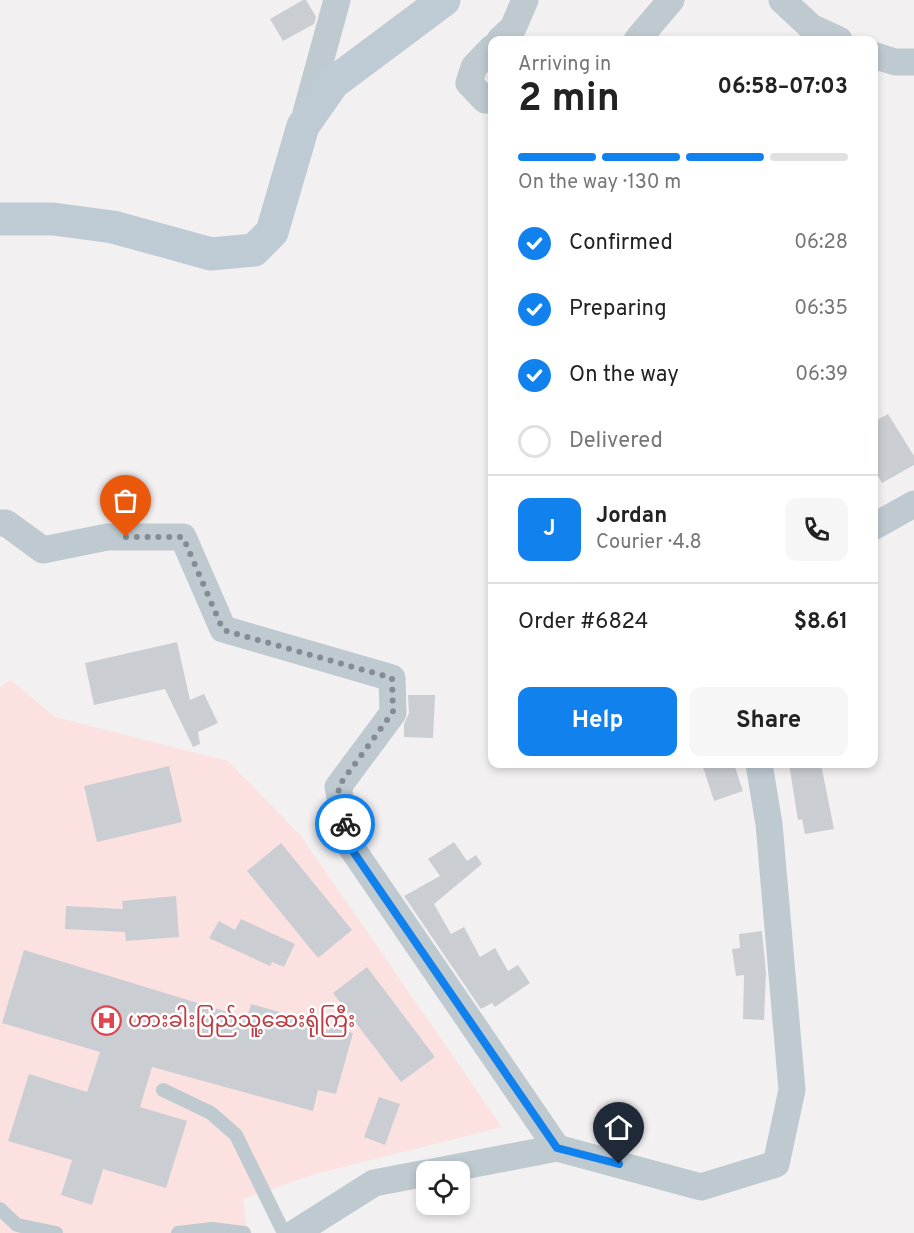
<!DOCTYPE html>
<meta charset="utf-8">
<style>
:root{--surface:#fff;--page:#f6f6f6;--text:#222;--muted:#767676;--line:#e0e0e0;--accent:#1182ed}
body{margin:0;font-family:Overpass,"Noto Sans Myanmar",sans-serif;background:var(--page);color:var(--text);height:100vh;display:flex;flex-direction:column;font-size:22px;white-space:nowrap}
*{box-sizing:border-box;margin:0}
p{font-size:20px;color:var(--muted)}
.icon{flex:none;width:33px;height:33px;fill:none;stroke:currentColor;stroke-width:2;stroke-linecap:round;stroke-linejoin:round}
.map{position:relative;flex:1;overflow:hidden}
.sheet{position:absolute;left:488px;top:36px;width:390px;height:732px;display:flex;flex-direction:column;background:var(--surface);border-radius:12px;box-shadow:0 3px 9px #0003}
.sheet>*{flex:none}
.controls{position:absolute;left:416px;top:1161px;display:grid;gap:12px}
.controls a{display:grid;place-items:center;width:54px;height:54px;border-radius:12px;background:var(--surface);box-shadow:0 3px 9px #0003;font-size:30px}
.pin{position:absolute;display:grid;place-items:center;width:51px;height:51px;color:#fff;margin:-62px -26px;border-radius:50% 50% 50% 0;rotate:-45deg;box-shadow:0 0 6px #0007}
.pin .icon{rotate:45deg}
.courier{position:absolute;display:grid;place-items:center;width:60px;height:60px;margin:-30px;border:4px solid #1182ed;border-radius:50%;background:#fff;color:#222;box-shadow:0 2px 8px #0007}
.headline em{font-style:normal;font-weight:700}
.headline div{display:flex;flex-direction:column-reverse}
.headline{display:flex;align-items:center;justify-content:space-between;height:102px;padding:0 30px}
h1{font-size:39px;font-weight:700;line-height:45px}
.bar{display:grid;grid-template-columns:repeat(4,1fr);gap:9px 6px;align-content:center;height:72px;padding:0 30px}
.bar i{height:8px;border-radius:4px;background:var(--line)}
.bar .active{background:var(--accent)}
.bar p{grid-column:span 4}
.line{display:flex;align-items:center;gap:15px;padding:0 30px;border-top:2px solid var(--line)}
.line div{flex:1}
.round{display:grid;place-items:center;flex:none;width:63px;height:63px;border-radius:12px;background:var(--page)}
ol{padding:0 30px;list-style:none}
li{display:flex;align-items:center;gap:18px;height:66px}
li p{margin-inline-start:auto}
li .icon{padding:6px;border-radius:50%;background:var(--accent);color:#fff;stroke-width:4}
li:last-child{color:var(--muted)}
li i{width:33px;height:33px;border:3px solid var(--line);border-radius:50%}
.action{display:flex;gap:12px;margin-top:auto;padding:12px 30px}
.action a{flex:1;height:69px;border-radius:12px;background:var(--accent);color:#fff;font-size:24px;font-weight:700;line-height:69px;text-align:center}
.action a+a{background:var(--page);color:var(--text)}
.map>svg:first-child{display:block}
.medical{fill:#fce1e1}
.building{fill:#caced3}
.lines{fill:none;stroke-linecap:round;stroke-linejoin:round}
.lane{stroke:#bec9d0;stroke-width:14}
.street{stroke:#bec9d0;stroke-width:27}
.secondary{stroke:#becbd5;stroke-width:33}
.done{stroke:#838c92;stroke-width:6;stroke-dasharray:0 10.8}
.route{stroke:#1182ed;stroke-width:8}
.labels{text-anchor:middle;stroke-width:5;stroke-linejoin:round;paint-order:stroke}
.health-label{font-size:21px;fill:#be3a42;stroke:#fff;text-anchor:start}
</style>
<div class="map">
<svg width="914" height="1233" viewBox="0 0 914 1233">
<rect width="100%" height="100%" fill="#f3f0f1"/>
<path class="medical" d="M11 680 55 717 228 761 301 836 502 1127 315 1174 243 1199 247 1233H0V687Z"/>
<g class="building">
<path d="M303 0H306L316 17 314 24 283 41 270 19Z"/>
<path d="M888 414 914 456V465L882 483 873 467V422Z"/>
<path d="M177 642 190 700 204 694 218 723 198 732 200 744 193 747 165 689 94 705 85 663Z"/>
<path d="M408 695H435L433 738 404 737V724L409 713Z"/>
<path d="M702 764H734L743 791 714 801Z"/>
<path d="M789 764H821L834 829 805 834 802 819 798 820Z"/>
<path d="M169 766 182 822 97 842 84 786Z"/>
<path d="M454 842 467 861 476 855 482 864 434 904 451 934 464 927 480 957 495 948 508 971 518 965 530 983 495 1007 492 1003 481 1009 404 896 440 876 428 859Z"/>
<path d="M281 843 352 930 318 958 247 871Z"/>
<path d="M176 896 179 937 126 941 125 932 65 929 66 906 123 909 122 901Z"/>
<path d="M241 919 295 944 284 967 272 962 270 966 209 938 219 921 235 930Z"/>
<path d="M762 931 766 973 764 1020 743 1019 744 975 736 976 732 949 740 948 739 934Z"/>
<path d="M24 950 247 1018 251 1004 353 1033 336 1094 318 1090 313 1111 152 1067 140 1107 187 1121 166 1188 103 1169 92 1205 61 1195 72 1160 8 1141 29 1074 87 1092 100 1052 2 1023Z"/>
<path d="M367 967 435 1057 401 1082 333 993Z"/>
<path d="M379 1097 400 1104 385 1145 364 1137Z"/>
</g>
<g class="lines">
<g class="lane">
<path d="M163 1090 211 1113 236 1135 284 1233"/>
<path d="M0 1209 17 1225 56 1233"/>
<path d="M178 1233 212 1229 244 1233"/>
</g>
<g class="street">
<path d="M782 0 811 27 839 40"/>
<path d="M500 40 513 28 525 0"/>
<path d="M637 40 671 0"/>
<path d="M492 48 474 67 469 83 485 100H492"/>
<path d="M873 55 895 62H914"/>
<path d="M306 113 337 0"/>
<path d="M0 523H6L43 550 107 537H183L223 629 392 678 393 713 338 787 349 844 557 1148"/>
<path d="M873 527 914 504"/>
<path d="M433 1172 557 1148 701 1187 776 1164 792 1090 769 824 759 764"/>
<path d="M295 1233 374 1183 426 1173"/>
</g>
<path class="secondary" d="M0 219H53L113 227 211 254 254 250 272 232 303 126 333 83 444 0"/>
</g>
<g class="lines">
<path class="done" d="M126 537H183L223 630 392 678 393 712 338 787 345 824"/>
<path class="route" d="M345 824 348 844 557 1148 619 1164"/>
</g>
<defs>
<symbol id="hospital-ring" viewBox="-11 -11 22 22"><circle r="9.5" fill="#fff" stroke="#e0444e" stroke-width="1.5"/><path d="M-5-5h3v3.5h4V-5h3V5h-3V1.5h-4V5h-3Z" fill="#e0444e"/></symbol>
</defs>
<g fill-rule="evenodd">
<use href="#hospital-ring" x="90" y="1004" width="33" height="33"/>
</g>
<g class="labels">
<g class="health-label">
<text x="128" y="1027">ဟားခါးပြည်သူ့ဆေးရုံကြီး</text>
</g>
</g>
</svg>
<div class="controls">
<a><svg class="icon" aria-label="locate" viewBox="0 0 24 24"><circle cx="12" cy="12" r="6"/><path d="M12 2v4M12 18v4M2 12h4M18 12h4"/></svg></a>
</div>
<div class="pin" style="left:126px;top:537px;background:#ea580c"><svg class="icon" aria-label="bag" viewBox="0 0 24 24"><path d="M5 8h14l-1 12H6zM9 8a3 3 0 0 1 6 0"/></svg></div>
<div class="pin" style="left:619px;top:1164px;background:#1f2937"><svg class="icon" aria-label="home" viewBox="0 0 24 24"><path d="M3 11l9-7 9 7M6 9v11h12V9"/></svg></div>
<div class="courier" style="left:345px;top:824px"><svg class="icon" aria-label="bike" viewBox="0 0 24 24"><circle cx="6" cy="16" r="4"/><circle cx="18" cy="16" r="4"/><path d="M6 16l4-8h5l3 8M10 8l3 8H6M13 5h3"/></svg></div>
<section class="sheet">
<div class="headline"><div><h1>2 min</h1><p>Arriving in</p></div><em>06:58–07:03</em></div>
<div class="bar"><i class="active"></i><i class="active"></i><i class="active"></i><i></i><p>On the way · 130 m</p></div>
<ol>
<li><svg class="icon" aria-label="check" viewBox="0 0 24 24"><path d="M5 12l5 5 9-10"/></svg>Confirmed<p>06:28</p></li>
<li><svg class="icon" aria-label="check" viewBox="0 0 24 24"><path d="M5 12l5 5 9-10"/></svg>Preparing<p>06:35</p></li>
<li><svg class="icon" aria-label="check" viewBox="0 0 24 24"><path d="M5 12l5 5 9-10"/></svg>On the way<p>06:39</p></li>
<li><i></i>Delivered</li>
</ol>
<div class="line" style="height:108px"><b class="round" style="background:var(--accent);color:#fff">J</b><div><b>Jordan</b><p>Courier · 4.8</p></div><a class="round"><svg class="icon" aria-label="phone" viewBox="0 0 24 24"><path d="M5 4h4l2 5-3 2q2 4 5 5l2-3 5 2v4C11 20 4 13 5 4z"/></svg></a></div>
<div class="line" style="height:78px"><div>Order #6824</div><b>$8.61</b></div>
<div class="action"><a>Help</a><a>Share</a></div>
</section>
</div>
